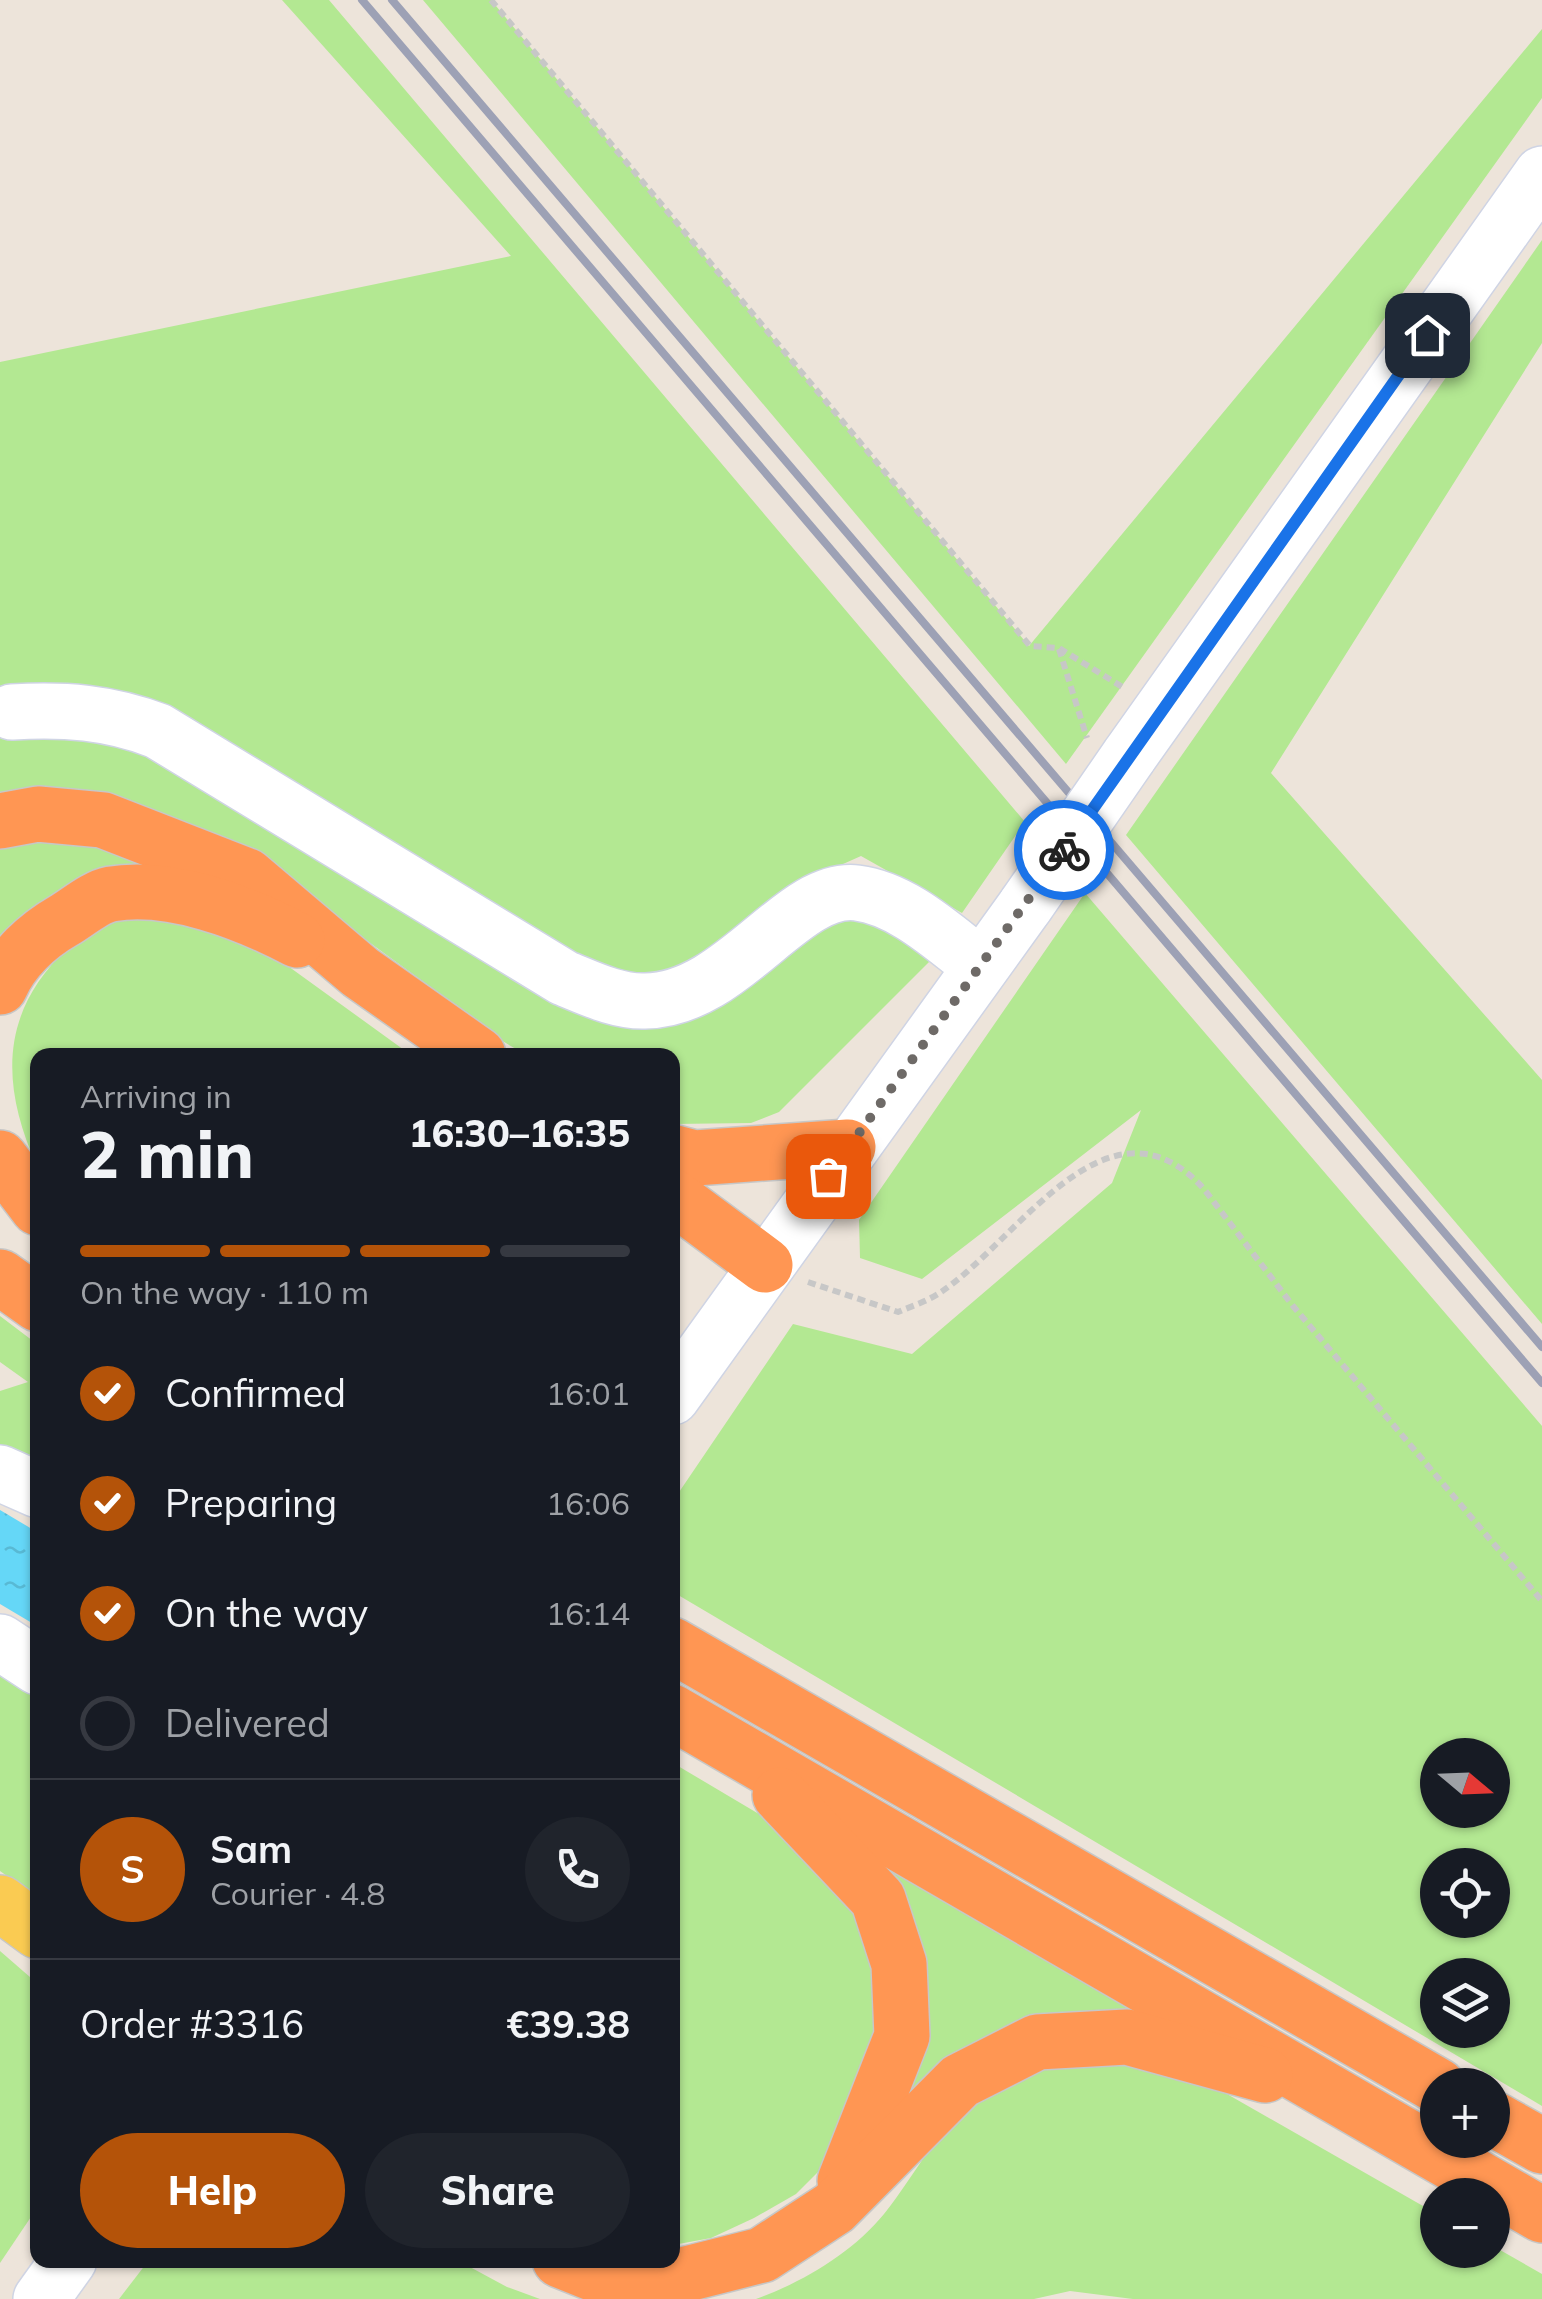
<!DOCTYPE html>
<meta charset="utf-8">
<style>
:root{--surface:#171b24;--page:#20242c;--text:#f1f3f6;--muted:#9ea1a6;--line:#363941;--accent:#b45309}
body{margin:0;font-family:Mulish,sans-serif;background:var(--page);color:var(--text);height:100vh;display:flex;flex-direction:column;font-size:38px;white-space:nowrap}
*{box-sizing:border-box;margin:0}
p{font-size:32px;color:var(--muted)}
.icon{flex:none;width:55px;height:55px;fill:none;stroke:currentColor;stroke-width:2;stroke-linecap:round;stroke-linejoin:round}
.map{position:relative;flex:1;overflow:hidden}
.drawer{position:absolute;left:30px;top:1048px;width:650px;height:1220px;display:flex;flex-direction:column;background:var(--surface);border-radius:20px;box-shadow:0 2px 8px #0004}
.drawer>*{flex:none}
.needle{width:65px;rotate:109deg}
.controls{position:absolute;left:1420px;top:1738px;display:grid;gap:20px}
.controls a{display:grid;place-items:center;width:90px;height:90px;border-radius:50%;background:var(--surface);box-shadow:0 2px 8px #0004;font-size:50px}
.pin{position:absolute;display:grid;place-items:center;width:85px;height:85px;color:#fff;margin:-42px;border-radius:20px;box-shadow:0 5px 15px #0006}
.courier{position:absolute;display:grid;place-items:center;width:100px;height:100px;margin:-50px;border:8px solid #1a73e8;border-radius:50%;background:#fff;color:#222;box-shadow:0 2px 12px #0007}
.overview em{font-style:normal;font-weight:800}
.overview div{display:flex;flex-direction:column-reverse}
.overview{display:flex;align-items:center;justify-content:space-between;height:170px;padding:0 50px}
h1{font-size:65px;font-weight:800;line-height:75px}
.bar{display:grid;grid-template-columns:repeat(4,1fr);gap:15px 10px;align-content:center;height:120px;padding:0 50px}
.bar i{height:12px;border-radius:8px;background:var(--line)}
.bar .selected{background:var(--accent)}
.bar p{grid-column:span 4}
.line{display:flex;align-items:center;gap:25px;padding:0 50px;border-top:2px solid var(--line)}
.line div{flex:1}
.round{display:grid;place-items:center;flex:none;width:105px;height:105px;border-radius:52px;background:var(--page)}
ol{padding:0 50px;list-style:none}
li{display:flex;align-items:center;gap:30px;height:110px}
li p{margin-inline-start:auto}
li .icon{padding:10px;border-radius:50%;background:var(--accent);color:#fff;stroke-width:4}
li:last-child{color:var(--muted)}
li i{width:55px;height:55px;border:5px solid var(--line);border-radius:50%}
.primary-button{display:flex;gap:20px;margin-top:auto;padding:20px 50px}
.primary-button a{flex:1;height:115px;border-radius:60px;background:var(--accent);color:#fff;font-size:40px;font-weight:800;line-height:115px;text-align:center}
.primary-button a+a{background:var(--page);color:var(--text)}
.map>svg:first-child{display:block}
.grass{fill:#b3e892;fill-rule:evenodd}
.water{fill:url(#water-ripples)}
.lines{fill:none;stroke-linecap:round;stroke-linejoin:round}
.minor-casing{stroke:#cfd4e4;stroke-width:58}
.major-casing{stroke:#c7c7c7;stroke-width:58}
.highway-casing{stroke:#c7c7c7;stroke-width:58}
.path{stroke:#c7c7c7;stroke-width:6;stroke-dasharray:8 5;stroke-linecap:butt}
.minor{stroke:#fff;stroke-width:55}
.major{stroke:#facb52;stroke-width:55}
.highway{stroke:#ff9653;stroke-width:55}
.rail{stroke:#9da1b5;stroke-width:8}
.minor-bridge-casing{stroke:#cfd4e4;stroke-width:58;stroke-linecap:butt}
.minor-bridge{stroke:#fff;stroke-width:55}
.done{stroke:#6e6a67;stroke-width:10;stroke-dasharray:0 18}
.route{stroke:#1a73e8;stroke-width:12}
</style>
<div class="map">
<svg width="1542" height="2299" viewBox="0 0 1542 2299">
<defs>
<pattern id="water-ripples" width="26" height="14" patternUnits="userSpaceOnUse" patternTransform="scale(2.5)"><rect width="26" height="14" fill="#65d7f7"/><path d="M2 4q2-2 4 0t4 0M15 11q2-2 4 0t4 0" fill="none" stroke="#58b9d4"/></pattern>
</defs>
<rect width="100%" height="100%" fill="#ede4da"/>
<g class="grass">
<path d="M282 0H329L1025 822 962 913 861 856 796 885 748 939 685 981 628 983 558 959 199 740 129 711 69 701 4 703 8 724C64 719 108 723 160 744L591 1007C648 1020 703 1013 752 977 783 954 818 906 862 912 888 915 913 943 933 958L779 1112 751 1123 673 1124 672 1055C645 1055 548 1061 528 1054 493 1041 459 1007 428 985 299 892 170 784 0 800V362L511 256Z"/>
<path d="M423 0H491L1029 646 1542 29V98L1066 764Z"/>
<path d="M1542 240V343L1271 773 1542 1080V1324L1126 835Z"/>
<path d="M43 836 177 863 0 963V840Z"/>
<path d="M1085 893 1542 1426V2106L673 1592V1501L793 1324 912 1354 1112 1183 1141 1110 922 1279 860 1258 859 1220ZM1438 1755H1492V1810H1438ZM1438 1865H1492V1920H1438ZM1438 1975H1492V2030H1438Z"/>
<path d="M181 911 241 932 411 1055H38L37 1166C0 1084 0 1011 68 948 81 938 97 920 112 916 133 910 159 912 181 911Z"/>
<path d="M0 1316 37 1344V1478L0 1459V1391L28 1382 0 1362Z"/>
<path d="M0 1656 37 1679V1897L0 1871Z"/>
<path d="M673 1763 811 1845 854 1902 876 1965 879 2033 827 2163 796 2194 754 2218 711 2238 673 2245Z"/>
<path d="M870 1852 1168 2019 908 2102 920 2041Z"/>
<path d="M0 1951 38 1984 37 2208 0 2263Z"/>
<path d="M1107 2059 1213 2086 1437 2214 1438 2250H1492L1493 2246 1542 2274V2299H1133L1070 2291 1034 2299H756C803 2282 852 2253 884 2214 916 2174 939 2125 982 2094 1018 2068 1064 2063 1107 2059Z"/>
<path d="M149 2260H457L507 2287 540 2299H119Z"/>
</g>
<path class="water" d="M0 1510 37 1532V1626L0 1604Z"/>
<g class="lines">
<defs>
<g id="minor">
<path d="M12 712C64 709 109 712 158 731L564 978C589 988 617 1002 645 1001 734 1000 791 885 857 893 904 899 945 939 981 966"/>
<path d="M1129 756 1542 174"/>
<path d="M672 1397 1026 905"/>
<path d="M0 1473 38 1490"/>
<path d="M0 1642 38 1667"/>
<path d="M41 2299 69 2260"/>
</g>
<path id="major" d="M0 1903 38 1931"/>
<g id="highway">
<path d="M0 821 38 814 103 820 247 876 360 972 478 1055"/>
<path d="M0 987C12 959 37 936 63 921 77 913 95 897 111 894 171 884 244 912 297 940"/>
<path d="M672 1152 695 1158 848 1147"/>
<path d="M0 1158 38 1208"/>
<path d="M672 1196 765 1265"/>
<path d="M0 1277 38 1304"/>
<path d="M672 1645 1438 2086"/>
<path d="M672 1712 1542 2215"/>
<path d="M780 1795 878 1899 899 1964 902 2036 845 2181"/>
<path d="M1492 2118 1542 2146"/>
<path d="M560 2260 612 2281 655 2282 762 2255 834 2208 960 2081 1037 2042 1127 2037 1265 2075"/>
</g>
</defs>
<use href="#minor" class="minor-casing"/>
<use href="#major" class="major-casing"/>
<use href="#highway" class="highway-casing"/>
<g class="path">
<path d="M491 0 1030 646 1059 648 1124 688"/>
<path d="M1059 649 1087 738"/>
<path d="M808 1282 898 1312C912 1306 928 1301 941 1292 1017 1242 1108 1083 1204 1189L1293 1306 1542 1601"/>
</g>
<use href="#minor" class="minor"/>
<use href="#major" class="major"/>
<use href="#highway" class="highway"/>
<g class="rail">
<path d="M362 0 1542 1383"/>
<path d="M392 0 1542 1347"/>
</g>
<defs>
<path id="minor-bridge" d="M1026 905 1129 756"/>
</defs>
<use href="#minor-bridge" class="minor-bridge-casing"/>
<use href="#minor-bridge" class="minor-bridge"/>
</g>
<g class="lines">
<path class="done" d="M828 1176 1064 850"/>
<path class="route" d="M1064 850 1427 335"/>
</g>
</svg>
<div class="controls">
<a><svg class="needle" viewBox="-14 -14 28 28"><path d="M0-13l5 13h-10z" fill="#e53935"/><path d="M0 13l5-13h-10z" fill="#9ea1a6"/></svg></a>
<a><svg class="icon" aria-label="locate" viewBox="0 0 24 24"><circle cx="12" cy="12" r="6"/><path d="M12 2v4M12 18v4M2 12h4M18 12h4"/></svg></a>
<a><svg class="icon" aria-label="layers" viewBox="0 0 24 24"><path d="M12 4l9 5-9 5-9-5zM3 14l9 5 9-5"/></svg></a>
<a>+</a>
<a>−</a>
</div>
<div class="pin" style="left:828px;top:1176px;background:#ea580c"><svg class="icon" aria-label="bag" viewBox="0 0 24 24"><path d="M5 8h14l-1 12H6zM9 8a3 3 0 0 1 6 0"/></svg></div>
<div class="pin" style="left:1427px;top:335px;background:#1f2937"><svg class="icon" aria-label="home" viewBox="0 0 24 24"><path d="M3 11l9-7 9 7M6 9v11h12V9"/></svg></div>
<div class="courier" style="left:1064px;top:850px"><svg class="icon" aria-label="bike" viewBox="0 0 24 24"><circle cx="6" cy="16" r="4"/><circle cx="18" cy="16" r="4"/><path d="M6 16l4-8h5l3 8M10 8l3 8H6M13 5h3"/></svg></div>
<section class="drawer">
<div class="overview"><div><h1>2 min</h1><p>Arriving in</p></div><em>16:30–16:35</em></div>
<div class="bar"><i class="selected"></i><i class="selected"></i><i class="selected"></i><i></i><p>On the way · 110 m</p></div>
<ol>
<li><svg class="icon" aria-label="check" viewBox="0 0 24 24"><path d="M5 12l5 5 9-10"/></svg>Confirmed<p>16:01</p></li>
<li><svg class="icon" aria-label="check" viewBox="0 0 24 24"><path d="M5 12l5 5 9-10"/></svg>Preparing<p>16:06</p></li>
<li><svg class="icon" aria-label="check" viewBox="0 0 24 24"><path d="M5 12l5 5 9-10"/></svg>On the way<p>16:14</p></li>
<li><i></i>Delivered</li>
</ol>
<div class="line" style="height:180px"><b class="round" style="background:var(--accent);color:#fff">S</b><div><b>Sam</b><p>Courier · 4.8</p></div><a class="round"><svg class="icon" aria-label="phone" viewBox="0 0 24 24"><path d="M5 4h4l2 5-3 2q2 4 5 5l2-3 5 2v4C11 20 4 13 5 4z"/></svg></a></div>
<div class="line" style="height:130px"><div>Order #3316</div><b>€39.38</b></div>
<div class="primary-button"><a>Help</a><a>Share</a></div>
</section>
</div>
